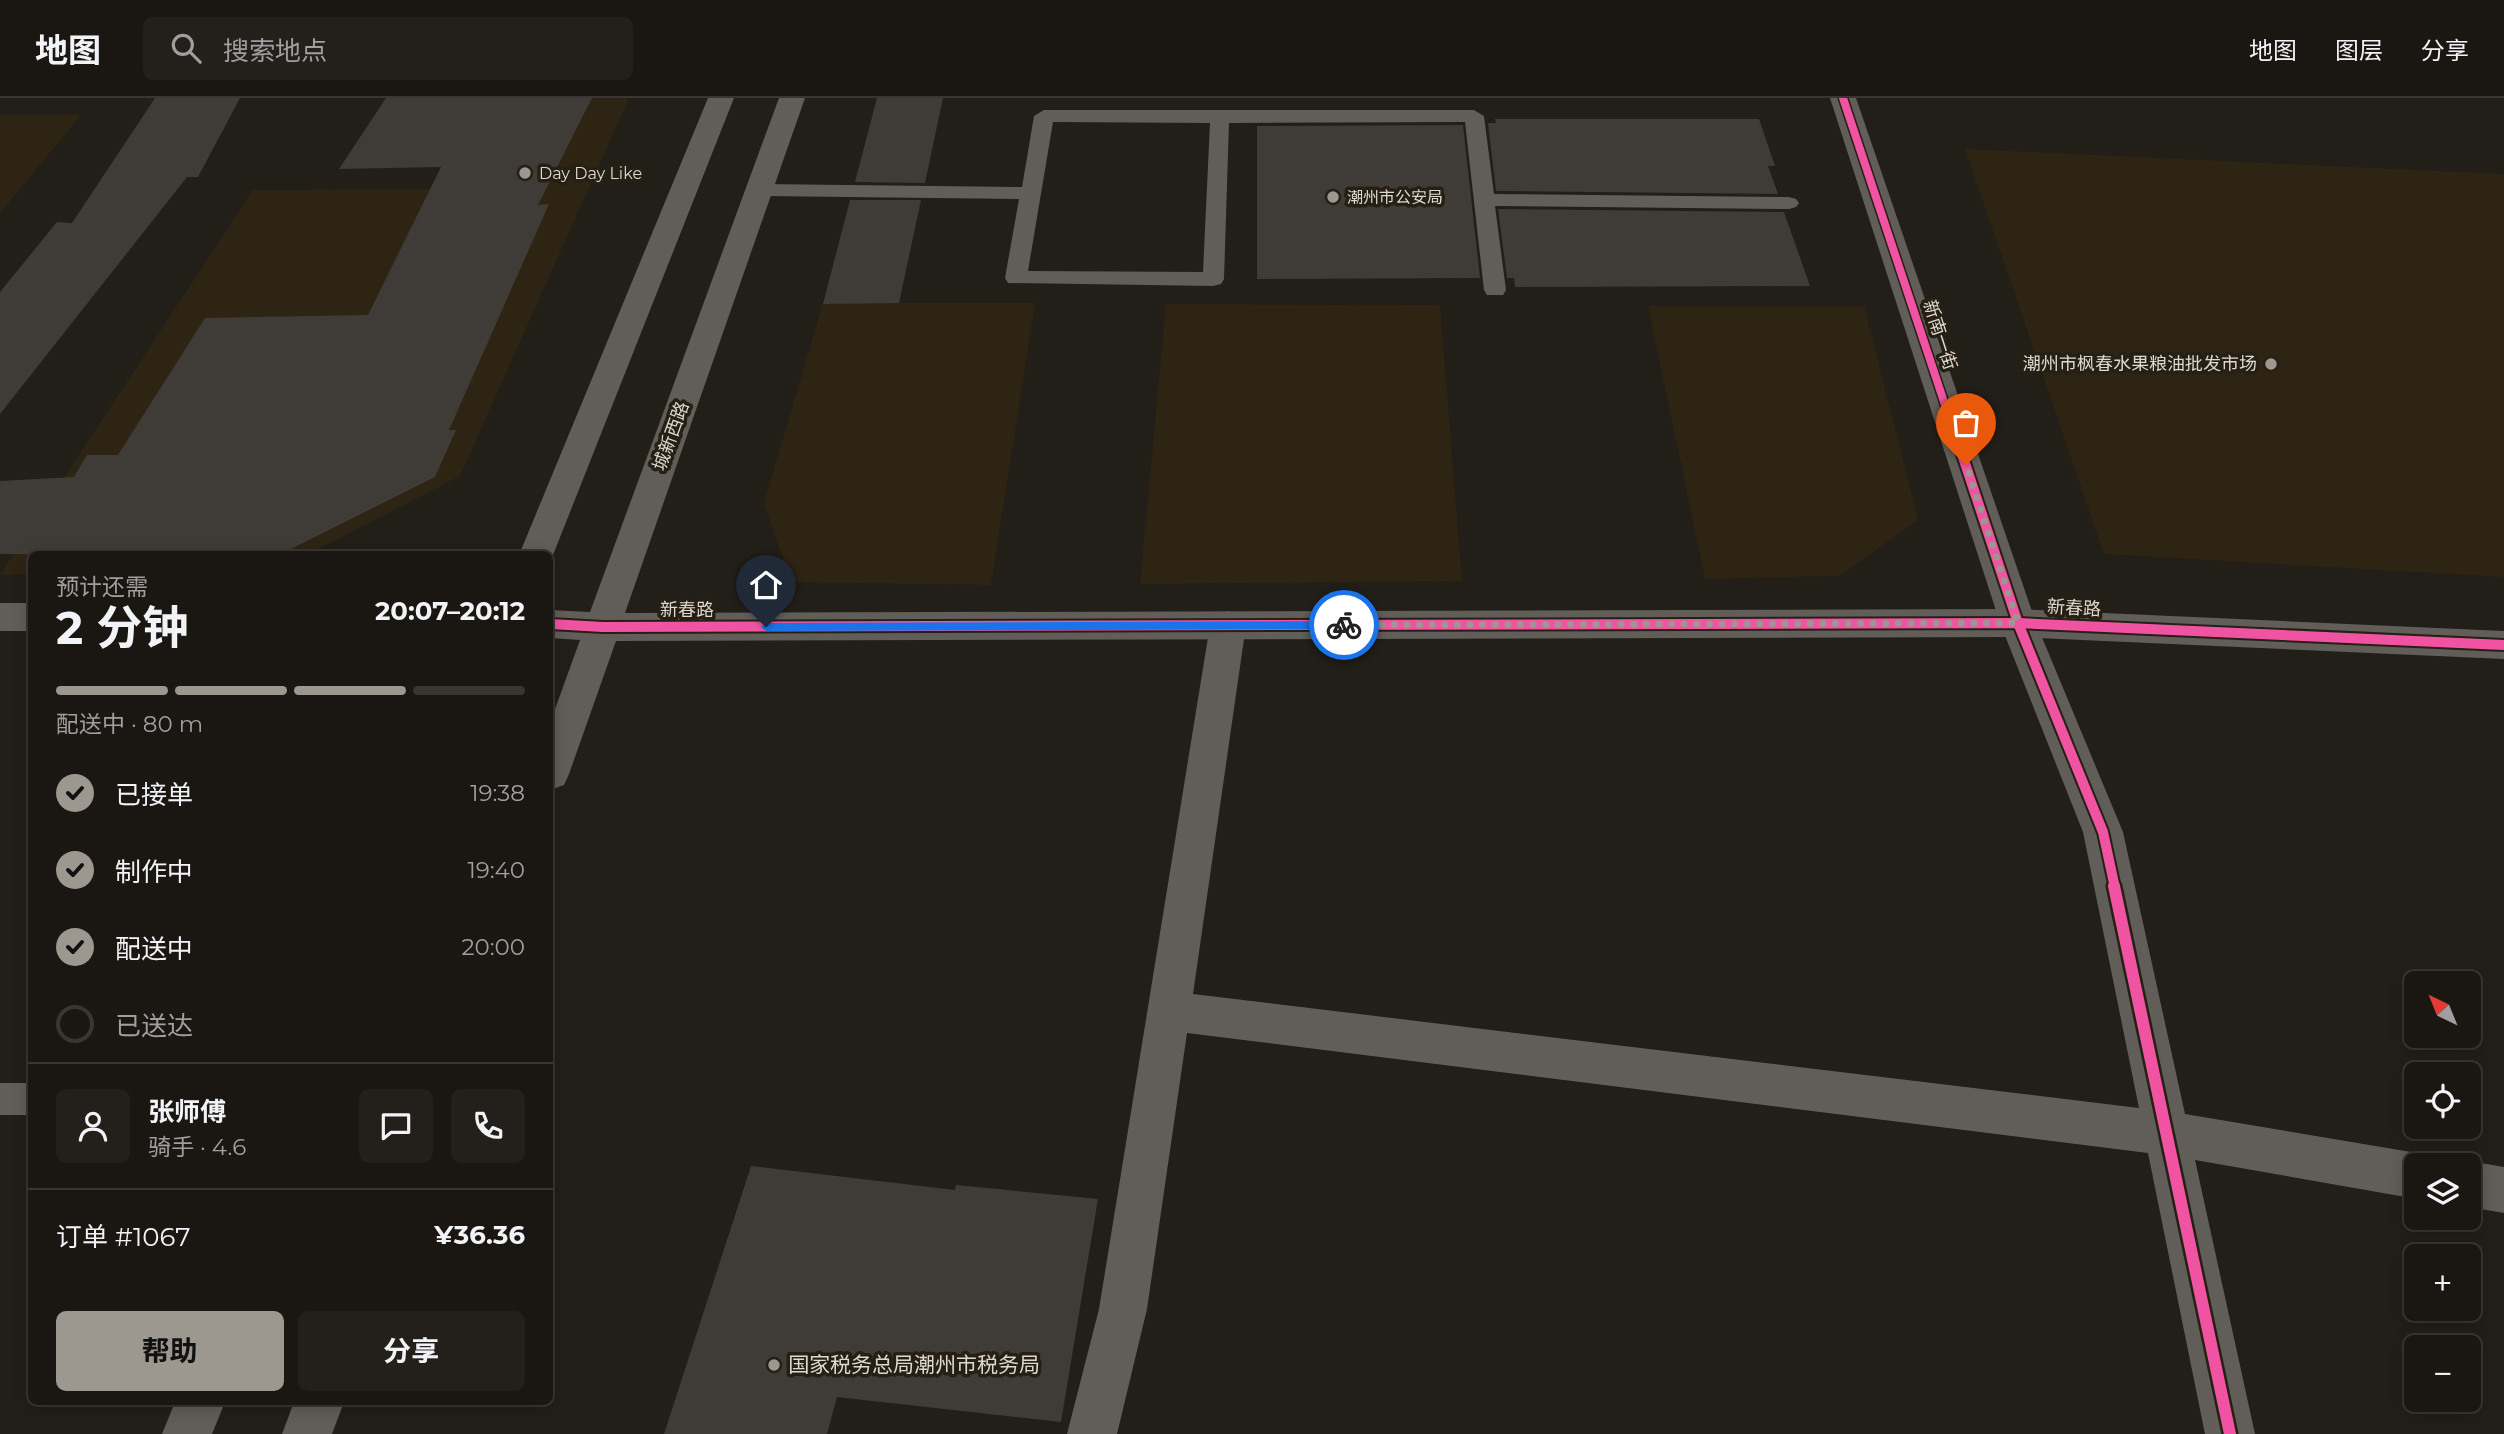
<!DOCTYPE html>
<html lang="zh">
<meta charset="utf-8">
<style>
:root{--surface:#1a1612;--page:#231f1b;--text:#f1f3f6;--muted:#9f9f9f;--line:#383532;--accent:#9c9890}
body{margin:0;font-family:Montserrat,"Noto Sans SC",sans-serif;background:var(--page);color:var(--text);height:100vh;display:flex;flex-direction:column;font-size:26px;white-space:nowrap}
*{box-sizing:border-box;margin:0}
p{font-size:23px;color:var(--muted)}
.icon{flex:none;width:38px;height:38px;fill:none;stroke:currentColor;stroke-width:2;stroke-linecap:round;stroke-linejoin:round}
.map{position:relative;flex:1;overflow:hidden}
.panel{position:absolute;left:28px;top:453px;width:525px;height:854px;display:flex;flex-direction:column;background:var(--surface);border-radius:10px;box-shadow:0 4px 18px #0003,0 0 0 2px var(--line)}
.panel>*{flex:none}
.needle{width:46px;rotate:317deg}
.controls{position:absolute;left:2404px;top:873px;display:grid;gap:14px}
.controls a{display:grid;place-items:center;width:77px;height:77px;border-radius:10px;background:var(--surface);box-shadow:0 4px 18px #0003,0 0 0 2px var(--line);font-size:35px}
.pin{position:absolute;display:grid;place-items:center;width:60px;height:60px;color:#fff;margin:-72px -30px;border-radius:50% 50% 50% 0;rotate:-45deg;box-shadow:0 0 7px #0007}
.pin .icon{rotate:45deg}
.courier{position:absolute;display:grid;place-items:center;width:70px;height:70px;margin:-35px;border:5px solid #1a73e8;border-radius:50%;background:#fff;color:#222;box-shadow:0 2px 9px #0007}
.summary em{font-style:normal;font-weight:700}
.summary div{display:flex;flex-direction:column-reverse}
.summary{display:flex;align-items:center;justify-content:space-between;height:119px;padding:0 28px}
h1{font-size:46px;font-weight:700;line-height:52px}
.bar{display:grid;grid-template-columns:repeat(4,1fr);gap:10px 7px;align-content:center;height:84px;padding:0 28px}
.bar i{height:9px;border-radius:5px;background:var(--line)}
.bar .active{background:var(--accent)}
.bar p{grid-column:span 4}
.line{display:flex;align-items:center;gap:18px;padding:0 28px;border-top:2px solid var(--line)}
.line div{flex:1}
.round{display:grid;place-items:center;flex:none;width:74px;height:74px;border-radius:10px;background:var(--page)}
ol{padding:0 28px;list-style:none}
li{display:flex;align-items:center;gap:21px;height:77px}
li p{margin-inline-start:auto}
li .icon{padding:7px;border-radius:50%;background:var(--accent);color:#111;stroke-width:4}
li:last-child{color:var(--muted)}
li i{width:38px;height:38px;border:4px solid var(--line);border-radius:50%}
.action{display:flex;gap:14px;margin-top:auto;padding:14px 28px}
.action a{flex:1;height:80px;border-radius:10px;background:var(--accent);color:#111;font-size:28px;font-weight:700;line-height:80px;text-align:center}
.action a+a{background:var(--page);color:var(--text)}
header{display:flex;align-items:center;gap:42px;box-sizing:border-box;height:98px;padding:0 35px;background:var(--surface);border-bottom:2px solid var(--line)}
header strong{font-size:33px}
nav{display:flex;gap:38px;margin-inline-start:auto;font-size:24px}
.search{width:490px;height:63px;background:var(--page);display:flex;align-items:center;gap:18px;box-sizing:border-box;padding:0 24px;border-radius:10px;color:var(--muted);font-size:26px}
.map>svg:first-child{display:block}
.built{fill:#2d2414}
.building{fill:#3f3b36}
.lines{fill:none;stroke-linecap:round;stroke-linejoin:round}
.lane{fill:#615e59;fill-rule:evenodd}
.street{fill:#615e59;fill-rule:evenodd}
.secondary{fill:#615e59;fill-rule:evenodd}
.cycleway-far2-casing{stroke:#261f14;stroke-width:11}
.cycleway-far1-casing{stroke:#261f14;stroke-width:14}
.cycleway-casing{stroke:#261f14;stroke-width:17}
.cycleway-far2{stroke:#f153a3;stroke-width:8}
.cycleway-far1{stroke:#f153a3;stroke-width:10}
.cycleway{stroke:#f153a3;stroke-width:12}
.route{fill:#1a73e8}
.done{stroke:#9c9890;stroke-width:7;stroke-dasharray:0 12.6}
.poi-dot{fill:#9c9890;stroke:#261f14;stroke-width:2.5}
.labels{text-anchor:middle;stroke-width:7;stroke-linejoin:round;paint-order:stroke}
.far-poi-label{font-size:16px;fill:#ddd9d1;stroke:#261f14;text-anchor:start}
.street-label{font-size:18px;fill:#ddd9d1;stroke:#261f14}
.poi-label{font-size:18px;fill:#ddd9d1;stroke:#261f14;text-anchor:end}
.near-poi-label{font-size:21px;fill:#ddd9d1;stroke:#261f14;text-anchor:start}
</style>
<header>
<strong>地图</strong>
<div class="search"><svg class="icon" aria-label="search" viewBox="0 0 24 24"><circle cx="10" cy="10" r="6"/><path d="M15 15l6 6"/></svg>搜索地点</div>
<nav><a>地图</a><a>图层</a><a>分享</a></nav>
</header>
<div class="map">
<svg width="2504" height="1336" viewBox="0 0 2504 1336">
<rect width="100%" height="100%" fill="#221e18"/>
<g class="built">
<path d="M495 0H629L460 378 307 457H32L31 476 0 477 253 92 445 91Z"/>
<path d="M0 17H81L0 115Z"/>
<path d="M1965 51 2504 76V479L2104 456Z"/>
<path d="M823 205H1035L991 487 791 484 764 405Z"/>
<path d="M1166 206 1440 207 1462 483 1140 486Z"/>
<path d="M1648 208H1864L1918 422 1839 478 1705 481Z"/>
</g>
<g class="building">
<path d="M155 0H240L198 79H187L0 316V194L57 124 72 125Z"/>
<path d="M386 0H592L538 107 549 106 449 332H456L435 379 279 457 0 456V383L74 379 87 357H118L205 220 368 217 441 69 339 71Z"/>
<path d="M877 0H943L925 85 855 84Z"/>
<path d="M1495 21H1759L1775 68H1768L1778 96 1496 93 1488 25H1496Z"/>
<path d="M1463 27 1480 180 1257 181V28Z"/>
<path d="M850 102H921L899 205 823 206Z"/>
<path d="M1498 111 1784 114 1810 188 1515 189 1514 180H1507Z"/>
<path d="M751 1068 955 1092 956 1087 1098 1101 1061 1324 837 1299 827 1336H664Z"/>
</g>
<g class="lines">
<g class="lane">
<path d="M1044 12H1474L1484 18 1494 96 1789 99 1796 101 1799 105 1796 109 1789 111 1495 108 1506 192 1503 197H1487L1484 192 1465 24 1229 25 1224 181 1221 186 1213 188 1008 185 1005 180 1019 101 759 98 752 96 749 92 752 88 759 86 1022 89 1034 18ZM1053 24 1210 25 1203 174 1028 173Z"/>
<rect x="0" y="985" width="32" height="32"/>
</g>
<g class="street">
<path d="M1830 0H1856L2036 525 2123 734 2185 1016 2417 1055 2433 1062 2436 1068H2417V1101L2195 1062 2255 1336H2205L2148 1055 1187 935 1147 1211 1117 1336H1067L1099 1211 1210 527 1215 517 1228 513 1241 517 1246 527 1193 896 2139 1010 2083 734 2000 525Z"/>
<path d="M2469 1063 2504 1069V1115L2469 1109V1068H2458Z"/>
</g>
<g class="secondary">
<path d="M708 0H734L553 457 550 464V457H519Z"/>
<path d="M779 0H805L625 515 2018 511 2504 533V561L2018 539 616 543 569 676 564 687 550 692V625L580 542 550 540V512L590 514Z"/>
<rect x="0" y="505" width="32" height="28"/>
<path d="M175 1304H225L212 1336H162Z"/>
<path d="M294 1304H344L332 1336H282Z"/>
</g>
<defs>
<path id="cycleway-far2" d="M1843 0 1960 352"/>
<g id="cycleway-far1">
<path d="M1960 350 2018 525 2103 734 2115 790"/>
<path d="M550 526 603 529 2018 525 2504 547"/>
</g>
<path id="cycleway" d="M2114 788 2230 1336"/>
</defs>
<use href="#cycleway-far2" class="cycleway-far2-casing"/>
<use href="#cycleway-far1" class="cycleway-far1-casing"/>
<use href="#cycleway" class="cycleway-casing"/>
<use href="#cycleway-far2" class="cycleway-far2"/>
<use href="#cycleway-far1" class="cycleway-far1"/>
<use href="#cycleway" class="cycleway"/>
</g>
<path class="route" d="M1344 523 1349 527 1344 531 766 533 761 529 766 525Z"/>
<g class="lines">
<path class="done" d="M1344 527 2018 525 1966 367"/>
</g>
<g class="poi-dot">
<circle cx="525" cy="75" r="7"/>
<circle cx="1333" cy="99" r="7"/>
<circle cx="2271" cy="266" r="7"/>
<circle cx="774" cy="1267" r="7"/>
</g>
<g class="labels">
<g class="far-poi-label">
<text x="539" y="81">Day Day Like</text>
<text x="1347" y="105">潮州市公安局</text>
</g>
<g class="street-label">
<text transform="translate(1940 237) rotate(72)" y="6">新南一街</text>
<text transform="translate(671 338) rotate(-70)" y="6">城新西路</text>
<text transform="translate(2074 510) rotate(3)" y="6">新春路</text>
<text x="687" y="518">新春路</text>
</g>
<g class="poi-label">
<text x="2257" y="272">潮州市枫春水果粮油批发市场</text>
</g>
<g class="near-poi-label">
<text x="788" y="1274">国家税务总局潮州市税务局</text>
</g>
</g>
</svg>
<div class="controls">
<a><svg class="needle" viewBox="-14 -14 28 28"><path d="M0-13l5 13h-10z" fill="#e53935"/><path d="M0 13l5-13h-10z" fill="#9f9f9f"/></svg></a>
<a><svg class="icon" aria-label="locate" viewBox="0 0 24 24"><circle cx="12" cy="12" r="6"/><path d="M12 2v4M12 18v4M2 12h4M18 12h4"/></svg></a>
<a><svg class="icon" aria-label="layers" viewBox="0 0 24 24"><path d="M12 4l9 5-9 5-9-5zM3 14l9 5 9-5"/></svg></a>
<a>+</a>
<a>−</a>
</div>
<div class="pin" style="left:1966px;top:367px;background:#ea580c"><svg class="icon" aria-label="bag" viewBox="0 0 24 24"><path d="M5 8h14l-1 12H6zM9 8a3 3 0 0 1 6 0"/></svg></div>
<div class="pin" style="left:766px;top:529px;background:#1f2937"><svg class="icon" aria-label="home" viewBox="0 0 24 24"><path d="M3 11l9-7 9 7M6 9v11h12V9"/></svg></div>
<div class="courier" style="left:1344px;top:527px"><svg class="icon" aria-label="bike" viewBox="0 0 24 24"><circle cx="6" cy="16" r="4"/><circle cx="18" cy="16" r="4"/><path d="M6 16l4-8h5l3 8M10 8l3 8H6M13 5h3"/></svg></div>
<section class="panel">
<div class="summary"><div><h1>2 分钟</h1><p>预计还需</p></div><em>20:07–20:12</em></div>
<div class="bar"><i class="active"></i><i class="active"></i><i class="active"></i><i></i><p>配送中 · 80 m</p></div>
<ol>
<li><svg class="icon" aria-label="check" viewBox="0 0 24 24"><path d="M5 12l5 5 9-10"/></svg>已接单<p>19:38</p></li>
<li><svg class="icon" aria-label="check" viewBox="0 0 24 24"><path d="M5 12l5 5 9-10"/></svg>制作中<p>19:40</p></li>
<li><svg class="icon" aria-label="check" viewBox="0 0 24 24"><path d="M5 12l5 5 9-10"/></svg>配送中<p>20:00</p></li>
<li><i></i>已送达</li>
</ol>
<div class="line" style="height:126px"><a class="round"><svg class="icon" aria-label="person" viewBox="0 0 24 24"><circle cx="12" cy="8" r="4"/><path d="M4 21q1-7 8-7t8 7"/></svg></a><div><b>张师傅</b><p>骑手 · 4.6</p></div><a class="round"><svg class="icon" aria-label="chat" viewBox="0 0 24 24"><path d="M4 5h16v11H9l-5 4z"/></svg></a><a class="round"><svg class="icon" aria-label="phone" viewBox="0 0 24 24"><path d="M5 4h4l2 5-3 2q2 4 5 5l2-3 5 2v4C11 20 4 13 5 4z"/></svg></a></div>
<div class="line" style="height:91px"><div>订单 #1067</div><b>¥36.36</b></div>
<div class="action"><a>帮助</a><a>分享</a></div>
</section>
</div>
